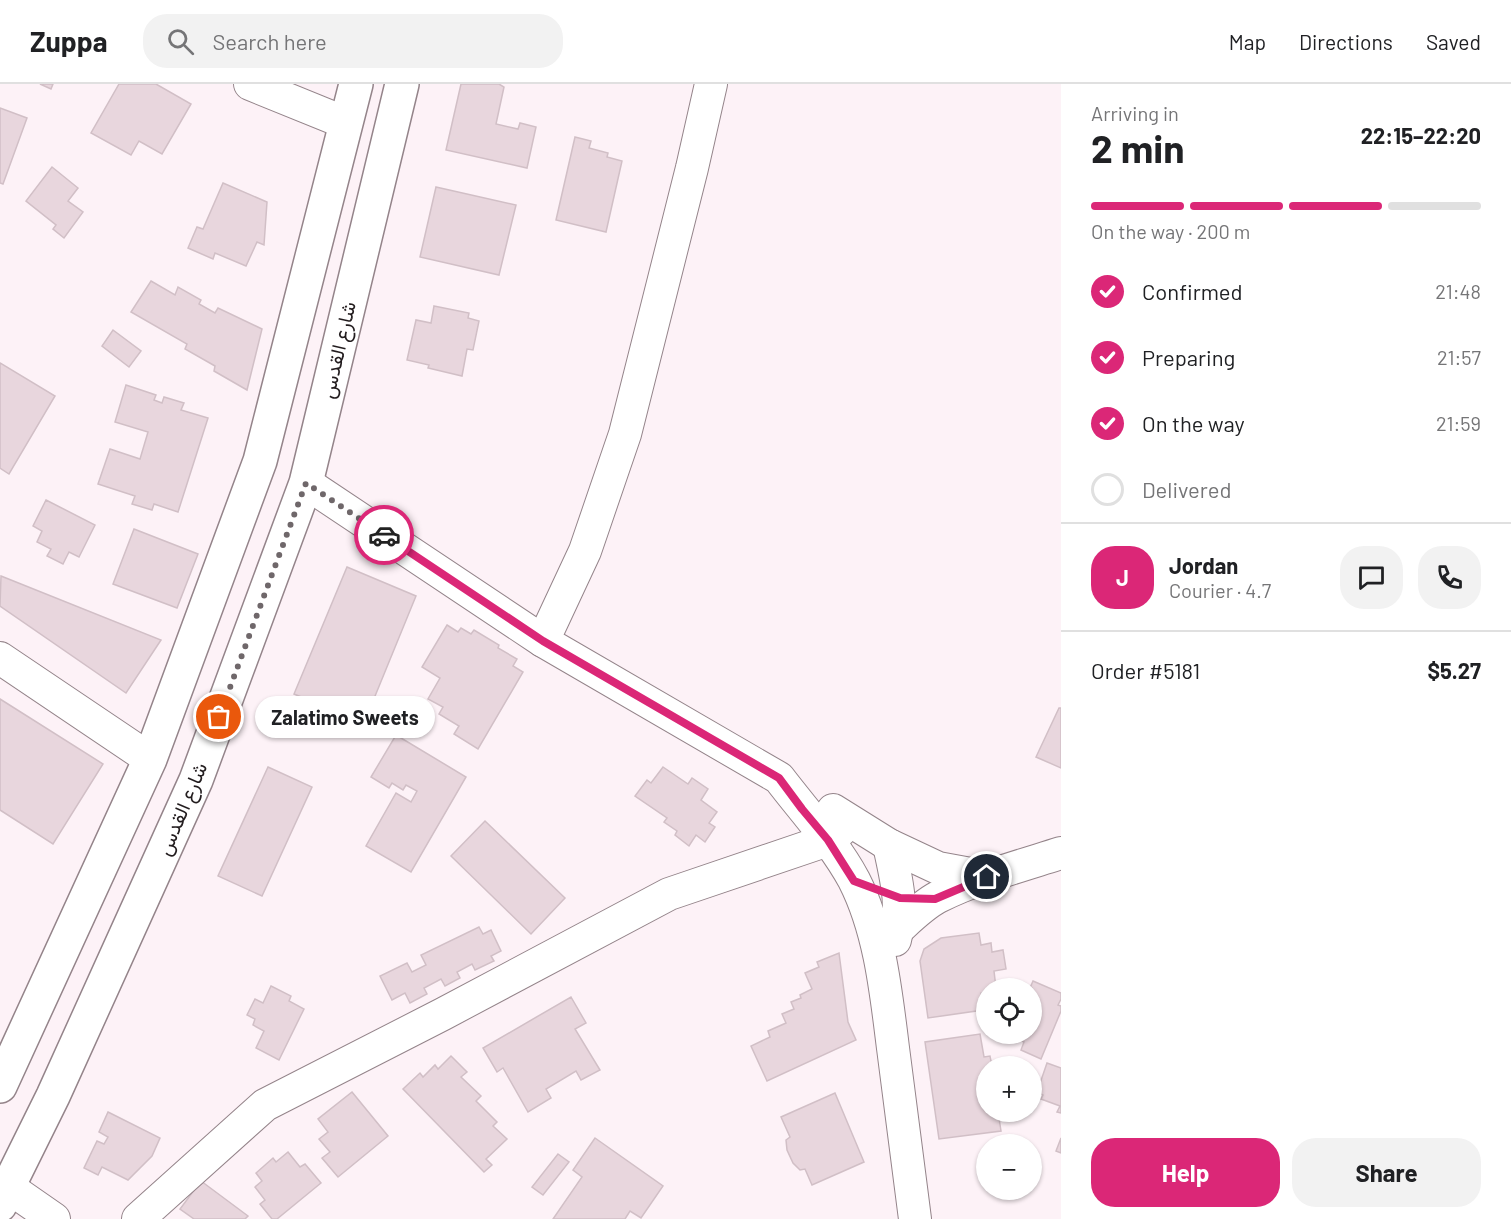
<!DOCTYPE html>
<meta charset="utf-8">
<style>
:root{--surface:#fff;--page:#f2f2f2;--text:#202124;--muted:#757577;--line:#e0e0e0;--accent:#db2777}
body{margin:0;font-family:Barlow,Vazirmatn,sans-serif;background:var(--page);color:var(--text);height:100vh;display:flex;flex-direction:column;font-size:22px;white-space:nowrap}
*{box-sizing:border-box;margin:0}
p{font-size:20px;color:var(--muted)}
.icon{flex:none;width:33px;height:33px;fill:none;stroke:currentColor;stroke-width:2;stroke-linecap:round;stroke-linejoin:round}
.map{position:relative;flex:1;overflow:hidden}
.drawer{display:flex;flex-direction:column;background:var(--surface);width:450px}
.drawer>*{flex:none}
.controls{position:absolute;left:976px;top:894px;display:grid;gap:12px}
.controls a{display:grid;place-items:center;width:66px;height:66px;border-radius:50%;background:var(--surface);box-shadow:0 2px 4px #0004;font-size:30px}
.pin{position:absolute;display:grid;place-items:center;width:51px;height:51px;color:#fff;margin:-26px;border:3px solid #fff;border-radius:50%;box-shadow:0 2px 6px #0007}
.courier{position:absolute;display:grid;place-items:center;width:60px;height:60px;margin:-30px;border:4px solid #db2777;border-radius:50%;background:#fff;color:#222;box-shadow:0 2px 8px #0007}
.bubble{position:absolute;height:42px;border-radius:21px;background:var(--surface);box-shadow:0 2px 4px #0004;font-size:20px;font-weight:700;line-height:42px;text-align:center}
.overview em{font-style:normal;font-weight:700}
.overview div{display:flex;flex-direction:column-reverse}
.overview{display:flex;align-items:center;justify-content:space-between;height:102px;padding:0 30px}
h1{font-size:39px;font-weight:700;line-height:45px}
.bar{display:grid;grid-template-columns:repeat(4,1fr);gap:9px 6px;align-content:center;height:72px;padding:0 30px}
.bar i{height:8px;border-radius:4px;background:var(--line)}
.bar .current{background:var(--accent)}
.bar p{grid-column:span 4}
.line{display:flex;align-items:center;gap:15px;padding:0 30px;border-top:2px solid var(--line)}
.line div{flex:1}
.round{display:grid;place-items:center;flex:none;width:63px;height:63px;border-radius:24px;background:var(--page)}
ol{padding:0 30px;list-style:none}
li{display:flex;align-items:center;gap:18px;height:66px}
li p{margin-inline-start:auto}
li .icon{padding:6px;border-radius:50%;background:var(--accent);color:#fff;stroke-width:4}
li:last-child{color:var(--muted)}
li i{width:33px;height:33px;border:3px solid var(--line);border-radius:50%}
.primary-button{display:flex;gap:12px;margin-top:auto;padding:12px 30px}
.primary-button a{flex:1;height:69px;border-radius:24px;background:var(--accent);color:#fff;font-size:24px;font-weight:700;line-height:69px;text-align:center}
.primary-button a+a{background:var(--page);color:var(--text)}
header{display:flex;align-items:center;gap:36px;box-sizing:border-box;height:84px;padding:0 30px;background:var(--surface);border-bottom:2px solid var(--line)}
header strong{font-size:28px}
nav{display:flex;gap:33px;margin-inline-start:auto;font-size:21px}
.search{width:420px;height:54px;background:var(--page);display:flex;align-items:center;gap:15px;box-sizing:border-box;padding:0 21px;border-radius:24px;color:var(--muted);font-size:22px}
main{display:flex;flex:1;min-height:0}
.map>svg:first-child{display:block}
.building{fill:#e8d6dd;stroke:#d1bfc6;stroke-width:1.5}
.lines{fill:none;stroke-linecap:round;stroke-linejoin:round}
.minor-casing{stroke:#94848a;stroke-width:34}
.major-casing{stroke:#94848a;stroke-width:36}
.minor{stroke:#fff;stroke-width:32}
.major{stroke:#fff;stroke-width:33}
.done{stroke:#6f676a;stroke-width:6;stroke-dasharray:0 10.8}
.route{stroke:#db2777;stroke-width:8}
.labels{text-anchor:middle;stroke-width:4.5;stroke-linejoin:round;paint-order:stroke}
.street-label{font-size:20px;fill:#221c1e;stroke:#fff}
</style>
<header>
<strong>Zuppa</strong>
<div class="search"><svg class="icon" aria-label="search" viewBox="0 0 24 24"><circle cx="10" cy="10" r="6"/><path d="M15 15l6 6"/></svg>Search here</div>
<nav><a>Map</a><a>Directions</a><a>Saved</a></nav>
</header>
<main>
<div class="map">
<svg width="1061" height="1135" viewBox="0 0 1061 1135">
<rect width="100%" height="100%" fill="#fdf2f7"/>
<g class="building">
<path d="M40 0H53L51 5Z"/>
<path d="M119 0H156L191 20 162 70 139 57 131 71 91 49Z"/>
<path d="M461 0H499L504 3 496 40 518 45 520 39 536 43 527 84 446 66Z"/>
<path d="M0 24 27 34 3 100 0 99Z"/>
<path d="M575 53 591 57 589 64 608 69 607 73 622 77 606 148 556 136Z"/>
<path d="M52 83 78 104 68 117 83 128 64 154 53 145 56 141 26 117Z"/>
<path d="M223 99 267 118 264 161 257 158 246 182 215 169 213 175 188 164 197 143 203 145Z"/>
<path d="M436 103 516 121 499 191 420 173Z"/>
<path d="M151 197 175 211 178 203 201 216 199 220 215 229 218 224 262 245 247 306 214 287 215 282 185 265 187 260 131 228Z"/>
<path d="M434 222 469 229 468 234 479 237 473 266 467 265 462 292 428 284 429 281 407 276 416 236 431 239Z"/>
<path d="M113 246 141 267 129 283 102 262Z"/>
<path d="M0 279 55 312 9 390 0 384Z"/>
<path d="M126 301 156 311 154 316 162 319 164 313 184 319 181 326 208 334 178 428 154 420 152 426 132 420 135 412 98 400 110 365 140 375 148 348 115 338Z"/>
<path d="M46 416 95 441 79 473 69 468 63 480 47 472 51 465 37 458 42 447 33 442Z"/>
<path d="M134 445 198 470 177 524 113 500Z"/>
<path d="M347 483 416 512 364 639 294 610Z"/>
<path d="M1 492 161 556 126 609 0 522Z"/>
<path d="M447 541 458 548 461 544 471 550 474 546 499 561 498 564 517 575 513 582 523 588 478 665 454 650 459 642 439 630 443 623 428 615 440 594 422 583Z"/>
<path d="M0 615 103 680 53 760 0 726Z"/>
<path d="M1059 624H1061V684L1036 673Z"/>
<path d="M396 651 466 693 411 788 366 762 396 709 411 718 417 707 406 701 403 706 392 699 389 704 371 693Z"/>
<path d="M268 683 312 703 262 812 218 792Z"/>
<path d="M663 683 688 700 692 694 708 705 701 716 717 728 709 739 715 743 705 758 696 751 689 762 675 751 677 747 664 738 667 734 635 712 647 696 651 699Z"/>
<path d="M485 737 565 814 531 850 451 772Z"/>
<path d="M479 843 483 850 491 846 501 867 491 872 494 877 475 886 472 880 457 888 460 894 445 902 441 895 424 904 427 910 410 919 405 909 392 916 380 892 407 879 412 888 426 881 421 871Z"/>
<path d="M979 849 981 861 991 859 992 868 1003 866 1006 885 994 887 996 904H987V908L981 909 983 926 928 934 920 877 924 865 941 854Z"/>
<path d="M839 869 848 938 856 956 767 997 751 962 770 953 768 947 786 939 782 930 794 925 791 918 801 914 800 911 812 905 805 889 819 883 817 878Z"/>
<path d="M1033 897 1061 909V915L1058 921 1061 922V927L1041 975 1021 966 1024 958 1015 954 1017 950H1016H1032V904H1030Z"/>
<path d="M271 902 291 912 289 917 304 925 279 976 256 964 264 947 253 941 255 935 247 931 255 915 263 919Z"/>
<path d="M571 913 586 939 575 945 600 986 581 996 576 987 546 1005 551 1014 528 1028 503 984 497 988 483 964Z"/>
<path d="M980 950 984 973 990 972 992 982H987V1028H998L1001 1047 939 1055 925 958Z"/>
<path d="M451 972 467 988 461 993 481 1012 476 1017 497 1038 493 1042 507 1055 486 1075 492 1081 484 1088 403 1005 420 989 423 993 435 981 438 985Z"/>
<path d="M1047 979 1061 984V1029L1057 1028 1060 1022 1041 1015 1043 1011 1037 1008Z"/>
<path d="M352 1008 388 1052 338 1093 322 1074 330 1068 319 1055 328 1048 318 1035Z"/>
<path d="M835 1009 864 1078 812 1101 805 1085 800 1086 793 1079 787 1066 786 1056 790 1053 781 1033Z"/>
<path d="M108 1028 160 1054 152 1072 128 1096 102 1083 98 1091 84 1084 97 1057 104 1060 108 1053 99 1048Z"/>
<path d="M595 1054 663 1102 641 1134 630 1127 625 1135H553L582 1093 573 1086Z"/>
<path d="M1061 1054V1069L1056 1067Z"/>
<path d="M288 1068 300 1083 305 1080 321 1099 277 1135H272L260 1120 265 1116 255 1103 262 1097 256 1089 273 1074 276 1078Z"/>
<path d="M558 1070 569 1078 543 1111 532 1103Z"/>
<path d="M201 1097 248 1132 245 1135H194L180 1125Z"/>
</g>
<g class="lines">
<defs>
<g id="minor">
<path d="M250 0 346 39"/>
<path d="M711 0 692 84 625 350 585 467 543 557 779 694C804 727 834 759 854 796 880 847 886 908 893 964 900 1021 908 1078 915 1135"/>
<path d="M306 399 543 557"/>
<path d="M0 574 150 675"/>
<path d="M833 726 889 761 938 784 987 793"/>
<path d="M889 761C896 794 904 822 895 856"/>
<path d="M898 845C910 834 923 821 938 813 976 794 1020 782 1061 769"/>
<path d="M8 1103 54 1135"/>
<path d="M138 1135 265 1021 443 930 669 810 828 756 840 747 849 737"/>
</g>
<g id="major">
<path d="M0 1002 150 675 260 377 356 0"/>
<path d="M0 1121 8 1103 53 1012 196 696 306 399 402 0"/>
</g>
</defs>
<use href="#minor" class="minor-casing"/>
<use href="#major" class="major-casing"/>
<use href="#minor" class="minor"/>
<use href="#major" class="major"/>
</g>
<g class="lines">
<path class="done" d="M219 633 306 399 384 451"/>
<path class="route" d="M384 451 543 557 779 694 802 725 828 756 854 797 900 814 935 815 987 793"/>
</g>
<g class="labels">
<g class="street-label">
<text transform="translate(338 266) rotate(-77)" y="7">شارع القدس</text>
<text transform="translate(182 725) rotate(-67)" y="7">شارع القدس</text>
</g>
</g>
</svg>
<div class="controls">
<a><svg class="icon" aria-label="locate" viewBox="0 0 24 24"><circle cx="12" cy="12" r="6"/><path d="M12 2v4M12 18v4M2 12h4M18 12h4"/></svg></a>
<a>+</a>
<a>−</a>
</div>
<div class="pin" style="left:219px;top:633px;background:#ea580c"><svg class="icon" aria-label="bag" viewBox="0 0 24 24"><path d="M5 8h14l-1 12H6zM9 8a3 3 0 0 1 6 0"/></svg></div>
<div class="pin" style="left:987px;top:793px;background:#1f2937"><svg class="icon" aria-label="home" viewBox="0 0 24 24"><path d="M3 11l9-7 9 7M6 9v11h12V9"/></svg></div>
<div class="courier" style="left:384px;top:451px"><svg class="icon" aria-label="car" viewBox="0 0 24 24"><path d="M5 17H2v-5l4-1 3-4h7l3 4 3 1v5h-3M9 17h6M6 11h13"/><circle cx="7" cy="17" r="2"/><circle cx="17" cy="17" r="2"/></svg></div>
<div class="bubble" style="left:255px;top:612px;width:180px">Zalatimo Sweets</div>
</div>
<section class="drawer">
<div class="overview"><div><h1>2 min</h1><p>Arriving in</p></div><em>22:15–22:20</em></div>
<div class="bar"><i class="current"></i><i class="current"></i><i class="current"></i><i></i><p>On the way · 200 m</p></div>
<ol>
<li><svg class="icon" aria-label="check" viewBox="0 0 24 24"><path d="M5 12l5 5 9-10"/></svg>Confirmed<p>21:48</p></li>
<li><svg class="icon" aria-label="check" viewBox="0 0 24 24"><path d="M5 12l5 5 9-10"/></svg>Preparing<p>21:57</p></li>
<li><svg class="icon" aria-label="check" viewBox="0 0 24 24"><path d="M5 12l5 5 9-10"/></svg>On the way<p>21:59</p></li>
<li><i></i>Delivered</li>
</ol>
<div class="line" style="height:108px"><b class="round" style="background:var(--accent);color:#fff">J</b><div><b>Jordan</b><p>Courier · 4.7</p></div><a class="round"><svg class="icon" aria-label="chat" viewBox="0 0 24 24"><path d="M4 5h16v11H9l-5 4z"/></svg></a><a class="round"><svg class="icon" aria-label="phone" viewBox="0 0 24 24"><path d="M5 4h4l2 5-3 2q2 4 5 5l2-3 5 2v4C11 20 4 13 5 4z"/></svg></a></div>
<div class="line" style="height:78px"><div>Order #5181</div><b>$5.27</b></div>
<div class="primary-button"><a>Help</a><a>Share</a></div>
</section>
</main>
